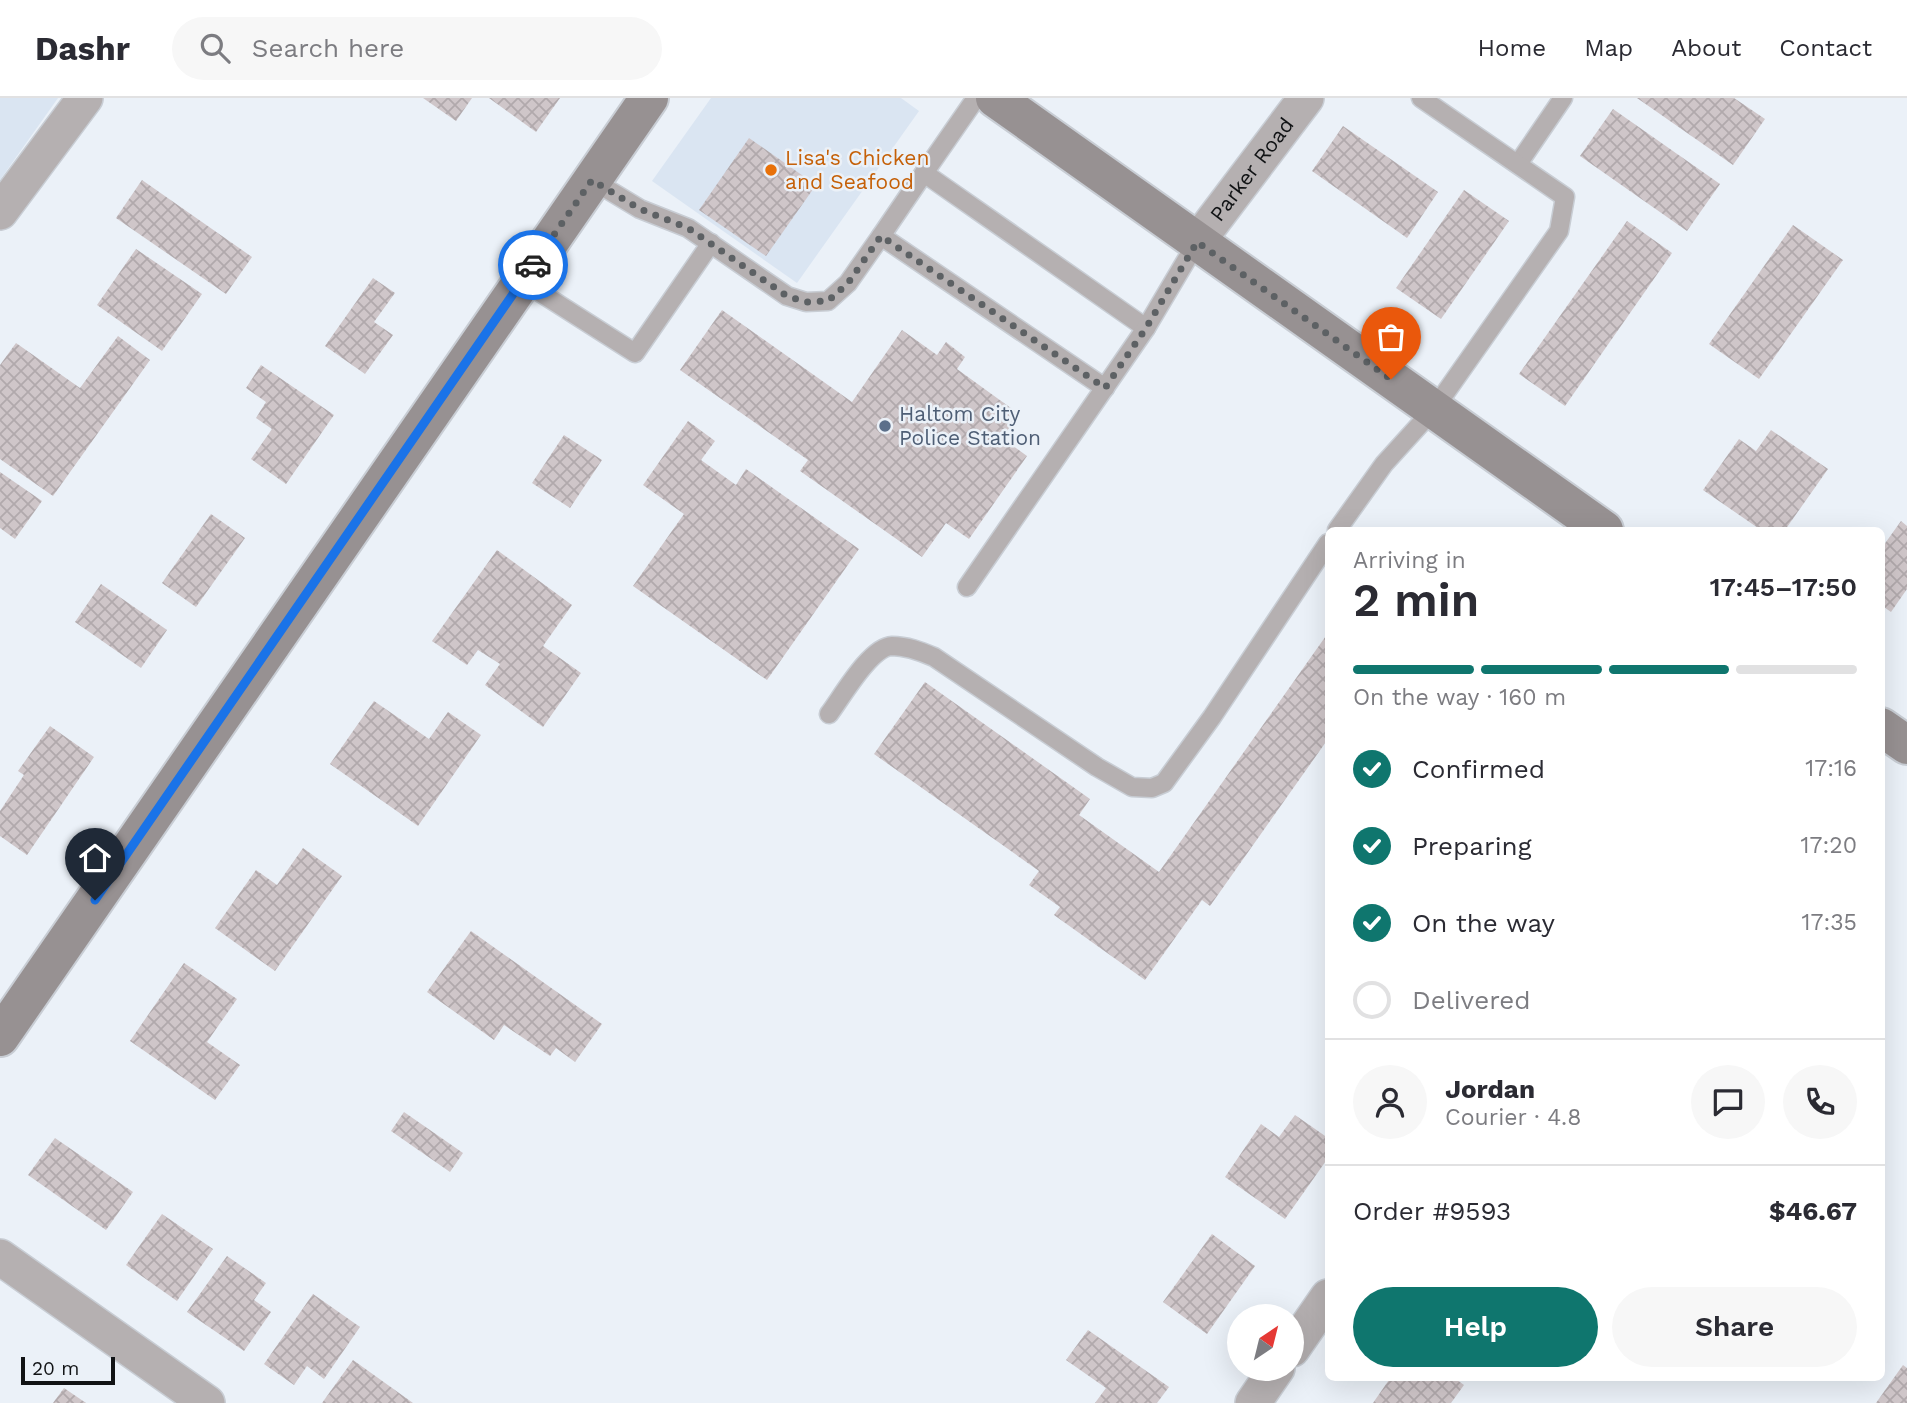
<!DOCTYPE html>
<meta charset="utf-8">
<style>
:root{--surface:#fff;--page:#f7f7f7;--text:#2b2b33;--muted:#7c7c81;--line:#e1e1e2;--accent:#0f766e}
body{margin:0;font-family:"Work Sans",sans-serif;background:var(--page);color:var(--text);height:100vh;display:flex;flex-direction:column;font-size:26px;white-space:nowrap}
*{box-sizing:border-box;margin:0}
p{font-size:23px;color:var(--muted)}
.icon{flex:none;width:38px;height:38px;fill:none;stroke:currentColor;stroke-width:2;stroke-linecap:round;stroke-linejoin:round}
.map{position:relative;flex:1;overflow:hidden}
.details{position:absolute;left:1325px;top:429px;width:560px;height:854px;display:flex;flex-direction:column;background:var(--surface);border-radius:10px;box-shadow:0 7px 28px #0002}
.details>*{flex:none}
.needle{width:46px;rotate:35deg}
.buttons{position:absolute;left:1227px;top:1206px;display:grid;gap:14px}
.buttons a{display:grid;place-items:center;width:77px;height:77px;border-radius:50%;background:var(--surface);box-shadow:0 7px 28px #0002;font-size:35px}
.scale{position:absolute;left:21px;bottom:18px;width:94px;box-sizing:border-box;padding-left:7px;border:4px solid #111315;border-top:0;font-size:19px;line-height:24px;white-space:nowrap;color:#111315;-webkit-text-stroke:5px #ebf1f8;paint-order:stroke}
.pin{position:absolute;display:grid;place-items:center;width:60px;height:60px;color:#fff;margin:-72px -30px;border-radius:50% 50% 50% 0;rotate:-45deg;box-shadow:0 0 7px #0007}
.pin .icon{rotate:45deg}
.courier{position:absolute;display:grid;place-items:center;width:70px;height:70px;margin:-35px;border:5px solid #1a73e8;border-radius:50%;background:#fff;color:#222;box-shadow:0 2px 9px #0007}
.head em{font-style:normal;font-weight:600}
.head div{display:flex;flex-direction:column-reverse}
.head{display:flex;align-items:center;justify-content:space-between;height:119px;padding:0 28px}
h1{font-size:46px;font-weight:600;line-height:52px}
.bar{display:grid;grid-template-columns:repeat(4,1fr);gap:10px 7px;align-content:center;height:84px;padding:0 28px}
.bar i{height:9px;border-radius:5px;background:var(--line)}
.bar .active{background:var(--accent)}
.bar p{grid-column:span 4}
.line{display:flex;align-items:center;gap:18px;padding:0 28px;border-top:2px solid var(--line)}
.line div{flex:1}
.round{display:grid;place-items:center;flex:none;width:74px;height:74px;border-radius:37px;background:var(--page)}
ol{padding:0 28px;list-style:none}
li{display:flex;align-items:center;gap:21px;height:77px}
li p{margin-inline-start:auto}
li .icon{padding:7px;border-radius:50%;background:var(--accent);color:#fff;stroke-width:4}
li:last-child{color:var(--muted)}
li i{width:38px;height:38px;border:4px solid var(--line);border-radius:50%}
.button{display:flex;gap:14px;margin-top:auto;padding:14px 28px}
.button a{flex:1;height:80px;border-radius:42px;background:var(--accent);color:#fff;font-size:28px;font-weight:600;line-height:80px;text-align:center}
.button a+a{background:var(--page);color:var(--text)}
header{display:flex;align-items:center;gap:42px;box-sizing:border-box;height:98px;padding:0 35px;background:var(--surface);border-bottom:2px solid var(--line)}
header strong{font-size:33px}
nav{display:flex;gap:38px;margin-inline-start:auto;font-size:24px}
.search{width:490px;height:63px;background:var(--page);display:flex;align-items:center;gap:18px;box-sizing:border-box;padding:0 24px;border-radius:38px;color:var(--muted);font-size:26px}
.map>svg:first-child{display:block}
.built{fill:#dae5f2}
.building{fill:url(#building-cross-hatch)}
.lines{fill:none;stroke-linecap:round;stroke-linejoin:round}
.service-casing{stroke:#c8cdd4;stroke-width:21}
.minor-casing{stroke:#c8cdd4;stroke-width:38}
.secondary-casing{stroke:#c8cdd4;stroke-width:42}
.service{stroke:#b5b0b1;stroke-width:18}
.minor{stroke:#b5b0b1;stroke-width:35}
.secondary{stroke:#979192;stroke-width:38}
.done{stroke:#5d6164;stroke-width:7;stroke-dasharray:0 12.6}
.route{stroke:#1a73e8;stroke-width:9}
.food-dot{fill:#e8710a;stroke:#ebf1f8;stroke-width:2.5}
.service-dot{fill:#5c6f8a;stroke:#ebf1f8;stroke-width:2.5}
.labels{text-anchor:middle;stroke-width:5;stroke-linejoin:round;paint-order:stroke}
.food-label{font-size:21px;fill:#c56008;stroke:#ebf1f8;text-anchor:start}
.street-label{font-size:21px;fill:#111315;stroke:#ebf1f8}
.service-label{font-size:21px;fill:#4e5e75;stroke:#ebf1f8;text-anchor:start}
</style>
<header>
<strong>Dashr</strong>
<div class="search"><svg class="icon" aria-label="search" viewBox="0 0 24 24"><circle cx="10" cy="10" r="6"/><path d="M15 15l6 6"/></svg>Search here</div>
<nav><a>Home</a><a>Map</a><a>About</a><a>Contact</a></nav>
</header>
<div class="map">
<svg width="1907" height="1305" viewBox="0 0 1907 1305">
<defs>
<pattern id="building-cross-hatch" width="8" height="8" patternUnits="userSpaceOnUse" patternTransform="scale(1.75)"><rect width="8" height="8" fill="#cfc6c9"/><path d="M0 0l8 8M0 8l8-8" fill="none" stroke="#b1a9ac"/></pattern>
</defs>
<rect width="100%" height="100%" fill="#ebf1f8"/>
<g class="built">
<path d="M0 0H58L0 82Z"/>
<path d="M711 0H901L919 13 797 185 652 83Z"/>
</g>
<g class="building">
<path d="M423 0H472L456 23Z"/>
<path d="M489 0H560L536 34Z"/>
<path d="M1637 0H1734L1765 21 1733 67Z"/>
<path d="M1613 11 1720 86 1687 133 1580 58Z"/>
<path d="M1343 28 1438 94 1407 140 1312 73Z"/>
<path d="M749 40 816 87 766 158 699 112Z"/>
<path d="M142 82 252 159 226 196 116 120Z"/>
<path d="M1464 92 1509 123 1441 221 1396 190Z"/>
<path d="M1627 123 1672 155 1565 308 1519 276Z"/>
<path d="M1793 127 1843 162 1759 281 1709 246Z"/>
<path d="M136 151 202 196 162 253 97 207Z"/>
<path d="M373 180 395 195 374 224 393 237 365 276 325 248Z"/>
<path d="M722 212 852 304 902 232 937 257 946 244 965 259 957 271 1019 316 1002 340 1027 358 969 441 946 425 922 459 800 373 808 362 680 272Z"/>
<path d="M118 238 150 262 53 398 0 361V267L16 245 80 290Z"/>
<path d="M261 267 334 317 286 386 251 361 272 331 256 320 266 304 246 290Z"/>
<path d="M688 323 715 343 701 362 736 387 746 371 859 451 767 582 633 488 684 416 643 387Z"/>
<path d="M1771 332 1828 371 1785 432H1761L1703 392 1739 341 1756 353Z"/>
<path d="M564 337 602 362 570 410 532 385Z"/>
<path d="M0 374 42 403 15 441 0 430Z"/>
<path d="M211 416 245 440 196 509 162 485Z"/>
<path d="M1901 423 1907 428V491L1891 514 1881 507V451Z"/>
<path d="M497 452 572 507 543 548 581 575 543 629 485 587 500 566 478 552 467 567 432 543Z"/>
<path d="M101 486 167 532 141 570 75 524Z"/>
<path d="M1328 535V641L1210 808 1202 802 1145 882 1054 817 1060 809 1029 787 1039 773 874 656 925 584 1090 701 1079 717 1159 774Z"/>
<path d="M374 603 429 641 448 614 481 637 418 728 330 666Z"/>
<path d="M50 628 94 659 27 757 0 738V713L24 677 18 673Z"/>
<path d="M303 750 342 778 275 873 215 830 256 772 277 787Z"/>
<path d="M471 833 602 926 575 964 556 950 550 958 504 927 494 942 427 894Z"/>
<path d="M184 865 237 901 207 944 240 967 215 1002 130 943Z"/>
<path d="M404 1014 463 1055 450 1074 391 1033Z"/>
<path d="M1295 1017 1328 1040V1060L1285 1121 1225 1079 1261 1026 1279 1039Z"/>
<path d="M55 1040 133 1094 106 1132 28 1077Z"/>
<path d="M162 1116 213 1151 177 1203 126 1167Z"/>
<path d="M1212 1136 1255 1168 1207 1236 1163 1204Z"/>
<path d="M227 1158 266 1185 254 1202 271 1214 244 1253 187 1214Z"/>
<path d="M313 1196 360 1229 324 1281 307 1268 294 1287 264 1266Z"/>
<path d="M1088 1232 1169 1289 1157 1305H1095L1106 1290 1066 1262Z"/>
<path d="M353 1262 413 1305H322Z"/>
<path d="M1903 1267 1907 1270V1305H1876Z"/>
<path d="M1391 1279H1453L1464 1287 1451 1305H1373Z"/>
<path d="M64 1290 86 1305H53Z"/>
</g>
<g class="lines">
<defs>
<g id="service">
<path d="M976 0 924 75 1146 230 1197 144"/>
<path d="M1518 66 1563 0"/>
<path d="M592 82 640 111 688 130 787 198 806 204 828 203 848 185 881 138 1105 290"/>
<path d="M881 138 924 75"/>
<path d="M522 183 635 255 711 145"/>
<path d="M1337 432 1384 366 1434 311 1559 133 1565 99 1421 0"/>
<path d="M967 489 1146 230"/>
<path d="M829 616C842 599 870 549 892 548 907 548 920 553 934 559L1097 669 1132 689 1152 690 1164 685 1212 619 1328 445"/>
</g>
<g id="minor">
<path d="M0 114 85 0"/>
<path id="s1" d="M1197 144 1306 0"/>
<path d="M0 1159 207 1305"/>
<path d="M1292 1251 1328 1199"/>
<path d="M1253 1305 1277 1270"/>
</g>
<g id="secondary">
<path d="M995 0 1604 432"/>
<path d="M1881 629 1907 647"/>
<path d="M0 939 649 0"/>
</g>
</defs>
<use href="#service" class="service-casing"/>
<use href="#minor" class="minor-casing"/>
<use href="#secondary" class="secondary-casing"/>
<use href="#service" class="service"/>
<use href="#minor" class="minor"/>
<use href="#secondary" class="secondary"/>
</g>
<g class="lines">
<path class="done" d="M533 167 592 82 640 111 688 130 787 198 806 204 828 203 848 185 881 138 1105 290 1146 230 1197 144 1391 281"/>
<path class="route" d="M95 802 533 167"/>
</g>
<circle class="food-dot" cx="771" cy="72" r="7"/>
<circle class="service-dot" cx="885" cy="328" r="7"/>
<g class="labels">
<g class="food-label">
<text x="785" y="67">Lisa's Chicken<tspan x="785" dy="24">and Seafood</tspan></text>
</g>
<g class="street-label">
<text dy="7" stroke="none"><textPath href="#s1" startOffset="91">Parker Road</textPath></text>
</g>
<g class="service-label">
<text x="899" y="323">Haltom City<tspan x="899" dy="24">Police Station</tspan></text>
</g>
</g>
</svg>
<div class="buttons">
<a><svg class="needle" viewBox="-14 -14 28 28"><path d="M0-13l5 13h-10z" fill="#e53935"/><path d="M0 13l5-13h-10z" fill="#7c7c81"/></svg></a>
</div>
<div class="scale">20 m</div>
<div class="pin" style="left:1391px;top:281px;background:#ea580c"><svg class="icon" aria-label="bag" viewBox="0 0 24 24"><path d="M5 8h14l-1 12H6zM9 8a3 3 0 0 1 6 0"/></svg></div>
<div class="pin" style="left:95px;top:802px;background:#1f2937"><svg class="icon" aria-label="home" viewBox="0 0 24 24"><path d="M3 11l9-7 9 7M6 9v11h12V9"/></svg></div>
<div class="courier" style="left:533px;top:167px"><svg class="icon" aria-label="car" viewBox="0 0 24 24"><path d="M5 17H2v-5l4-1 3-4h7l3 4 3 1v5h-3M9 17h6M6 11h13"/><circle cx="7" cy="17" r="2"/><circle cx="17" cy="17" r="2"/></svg></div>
<section class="details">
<div class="head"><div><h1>2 min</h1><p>Arriving in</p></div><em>17:45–17:50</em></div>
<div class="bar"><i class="active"></i><i class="active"></i><i class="active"></i><i></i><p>On the way · 160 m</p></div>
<ol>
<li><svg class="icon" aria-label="check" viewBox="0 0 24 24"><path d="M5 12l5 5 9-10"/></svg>Confirmed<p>17:16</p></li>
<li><svg class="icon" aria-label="check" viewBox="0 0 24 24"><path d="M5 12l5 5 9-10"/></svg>Preparing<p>17:20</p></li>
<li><svg class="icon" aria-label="check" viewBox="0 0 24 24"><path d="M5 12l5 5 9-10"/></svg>On the way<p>17:35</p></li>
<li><i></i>Delivered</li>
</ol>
<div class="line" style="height:126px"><a class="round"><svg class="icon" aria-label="person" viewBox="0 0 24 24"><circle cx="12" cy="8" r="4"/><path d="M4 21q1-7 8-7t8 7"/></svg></a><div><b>Jordan</b><p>Courier · 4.8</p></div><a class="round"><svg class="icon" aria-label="chat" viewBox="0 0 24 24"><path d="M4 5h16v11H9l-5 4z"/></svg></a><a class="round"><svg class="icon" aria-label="phone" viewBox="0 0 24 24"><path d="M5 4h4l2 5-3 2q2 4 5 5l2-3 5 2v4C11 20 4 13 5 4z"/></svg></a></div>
<div class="line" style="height:91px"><div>Order #9593</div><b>$46.67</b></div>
<div class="button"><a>Help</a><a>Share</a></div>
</section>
</div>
